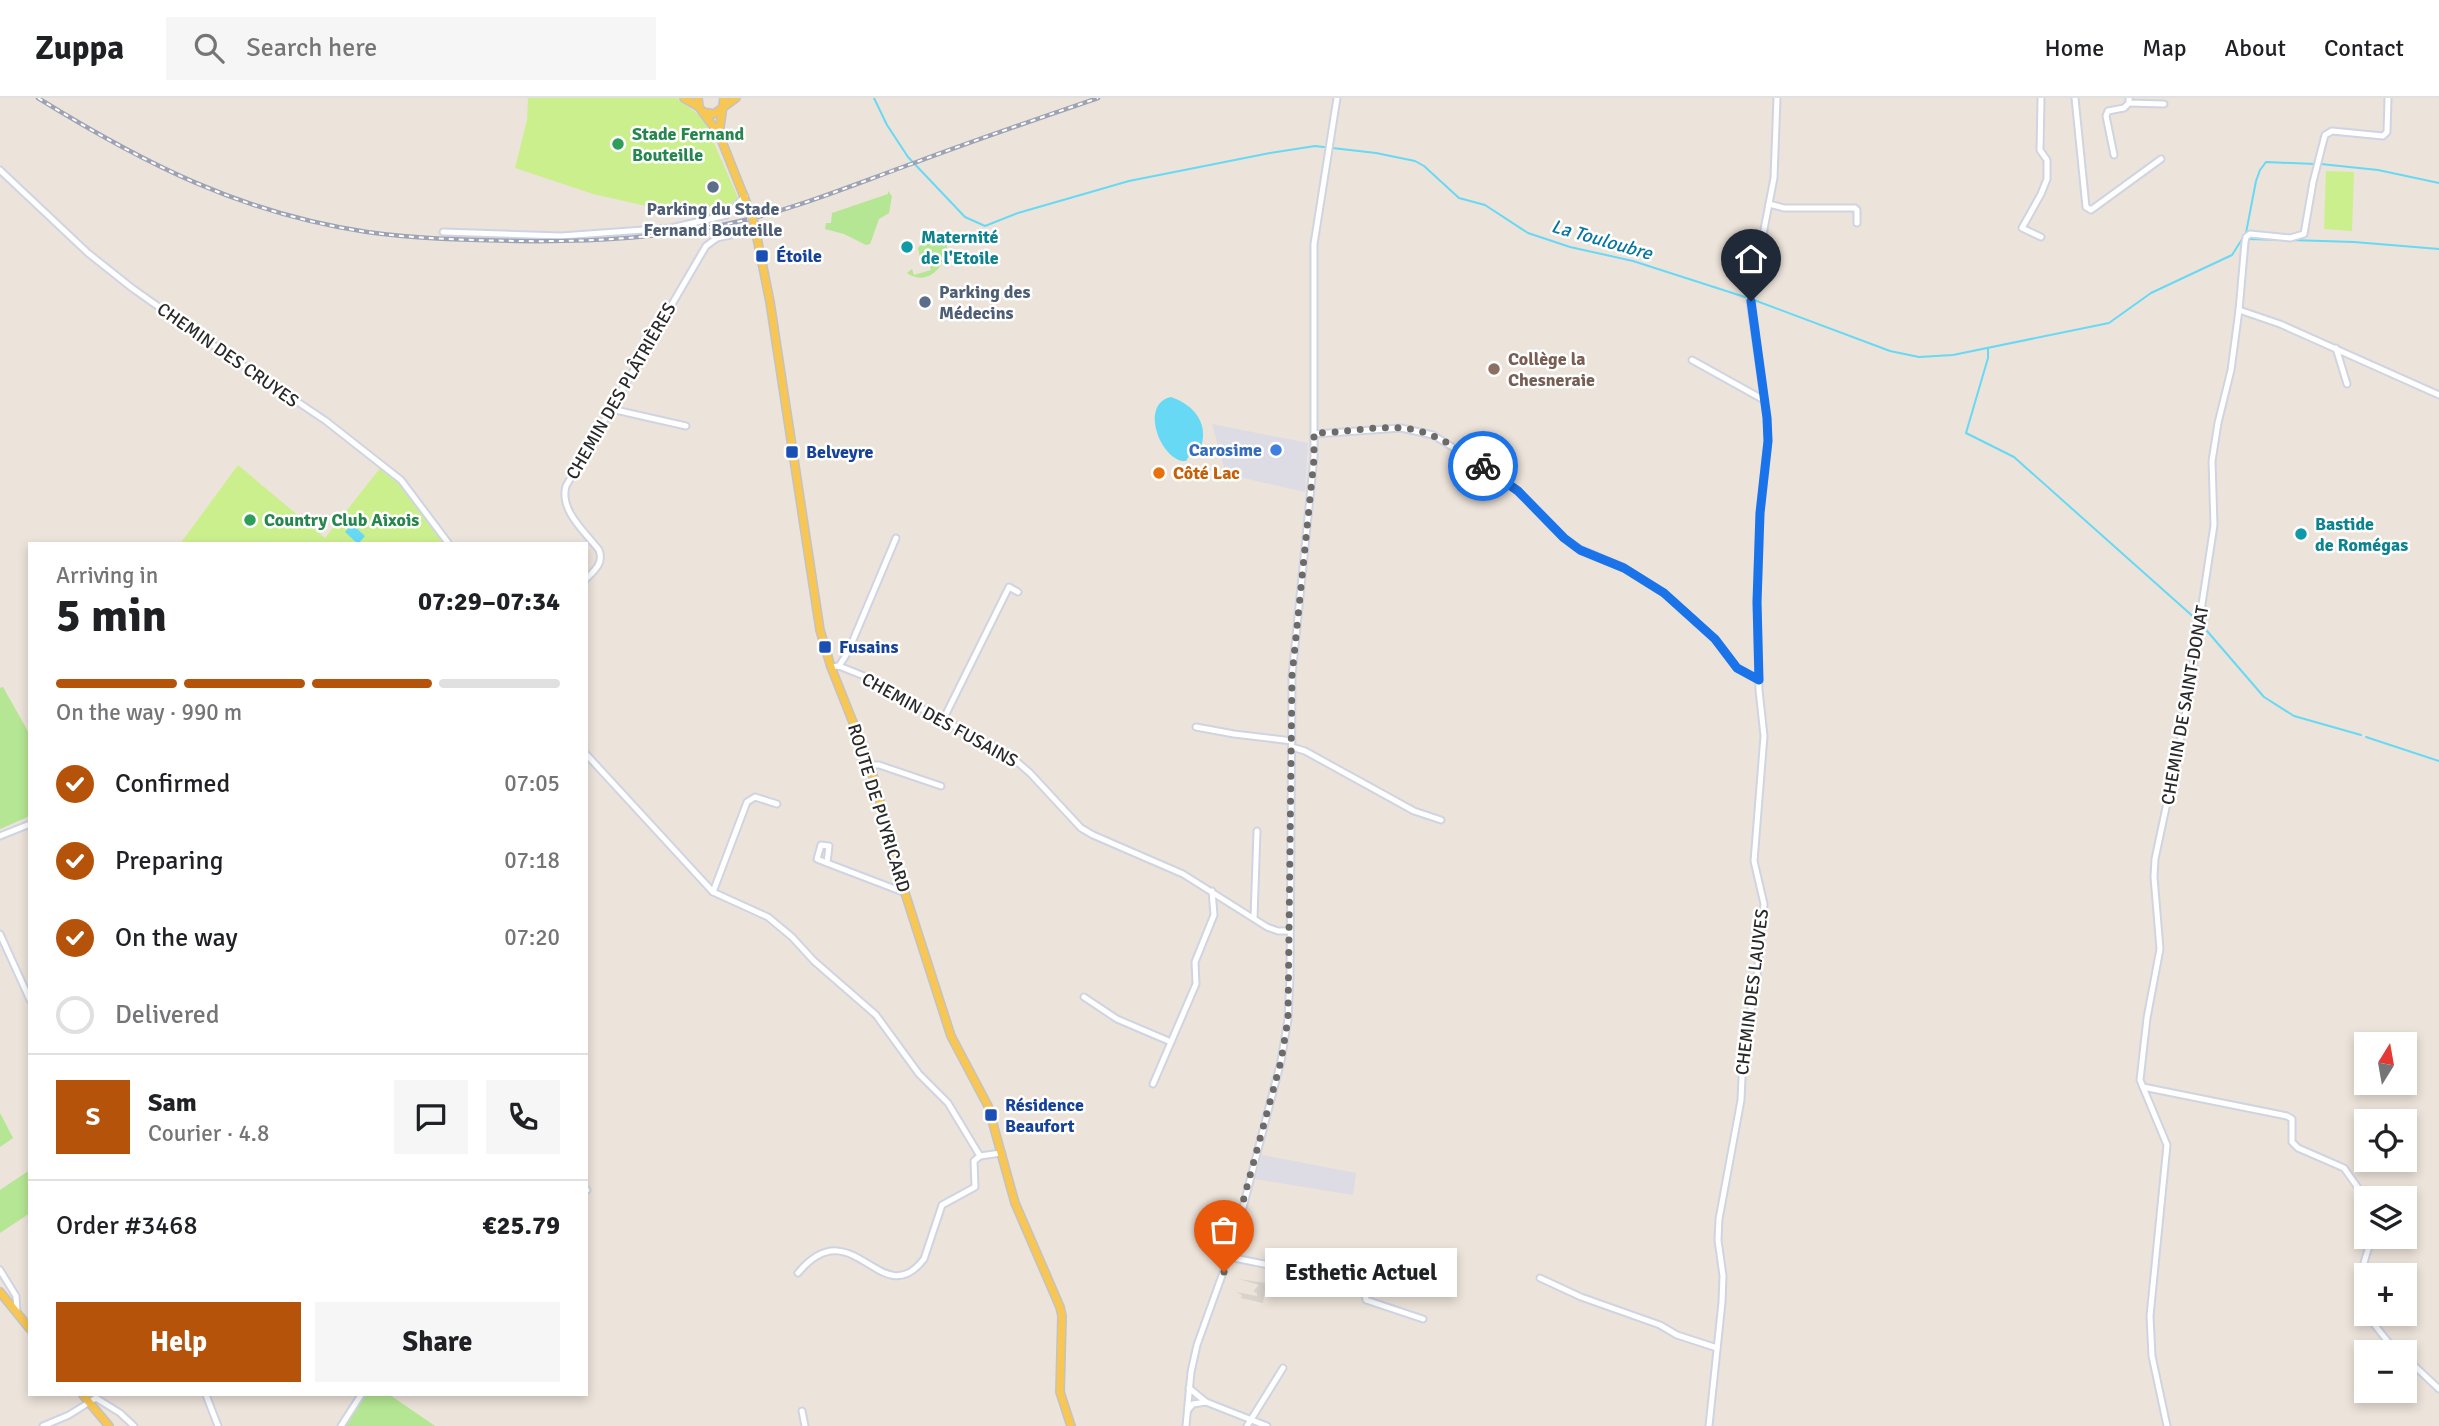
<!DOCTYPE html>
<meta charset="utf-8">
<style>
:root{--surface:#fff;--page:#f6f6f6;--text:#202124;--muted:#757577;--line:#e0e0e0;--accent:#b45309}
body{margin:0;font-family:Signika,sans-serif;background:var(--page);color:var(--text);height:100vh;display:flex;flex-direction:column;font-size:26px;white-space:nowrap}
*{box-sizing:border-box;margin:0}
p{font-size:23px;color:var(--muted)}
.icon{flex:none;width:38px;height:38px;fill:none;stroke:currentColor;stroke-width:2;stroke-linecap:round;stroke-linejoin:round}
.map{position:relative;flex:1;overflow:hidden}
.side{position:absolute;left:28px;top:444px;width:560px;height:854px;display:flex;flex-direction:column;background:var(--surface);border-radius:0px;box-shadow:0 4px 10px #0003}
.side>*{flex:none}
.needle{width:46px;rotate:11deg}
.tools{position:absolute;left:2354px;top:934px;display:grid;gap:14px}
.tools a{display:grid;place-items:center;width:63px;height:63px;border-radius:0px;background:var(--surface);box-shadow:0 4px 10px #0003;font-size:35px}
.pin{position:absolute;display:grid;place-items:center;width:60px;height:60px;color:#fff;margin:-72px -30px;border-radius:50% 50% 50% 0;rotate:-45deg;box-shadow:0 0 7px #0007}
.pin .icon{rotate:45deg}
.courier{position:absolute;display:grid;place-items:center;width:70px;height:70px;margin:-35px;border:5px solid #1a73e8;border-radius:50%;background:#fff;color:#222;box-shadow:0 2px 9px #0007}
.bubble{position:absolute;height:49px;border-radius:0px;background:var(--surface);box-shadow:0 4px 10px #0003;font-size:23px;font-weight:700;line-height:49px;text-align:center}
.headline em{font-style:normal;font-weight:700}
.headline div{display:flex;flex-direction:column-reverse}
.headline{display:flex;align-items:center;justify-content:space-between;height:119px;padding:0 28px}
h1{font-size:46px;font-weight:700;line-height:52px}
.bar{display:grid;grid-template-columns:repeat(4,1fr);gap:10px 7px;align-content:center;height:84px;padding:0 28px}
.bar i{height:9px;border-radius:5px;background:var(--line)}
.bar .active{background:var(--accent)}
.bar p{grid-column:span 4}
.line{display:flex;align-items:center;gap:18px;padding:0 28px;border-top:2px solid var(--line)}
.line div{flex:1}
.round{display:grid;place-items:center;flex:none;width:74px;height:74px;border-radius:0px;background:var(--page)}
ol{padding:0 28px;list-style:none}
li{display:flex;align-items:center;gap:21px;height:77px}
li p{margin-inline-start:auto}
li .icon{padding:7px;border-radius:50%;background:var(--accent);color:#fff;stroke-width:4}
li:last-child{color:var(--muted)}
li i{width:38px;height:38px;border:4px solid var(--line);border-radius:50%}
.primary-button{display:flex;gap:14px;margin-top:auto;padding:14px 28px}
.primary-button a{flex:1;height:80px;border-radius:0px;background:var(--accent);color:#fff;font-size:28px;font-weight:700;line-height:80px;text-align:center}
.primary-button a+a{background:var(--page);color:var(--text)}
header{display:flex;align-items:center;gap:42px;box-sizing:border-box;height:98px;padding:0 35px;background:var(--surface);border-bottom:2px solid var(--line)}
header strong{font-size:33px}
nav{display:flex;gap:38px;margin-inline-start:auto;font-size:24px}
.search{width:490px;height:63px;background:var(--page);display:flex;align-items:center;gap:18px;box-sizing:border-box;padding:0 24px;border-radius:0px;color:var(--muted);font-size:26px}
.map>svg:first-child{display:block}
.industrial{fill:#dddbe4}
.green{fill:#b5e693}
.pitch{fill:#ccef8e}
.plaza{fill:#d8d3cd}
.water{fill:#67d9f5}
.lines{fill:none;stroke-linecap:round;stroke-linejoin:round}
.stream{stroke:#67d9f5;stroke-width:2}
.minor-casing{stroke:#cfd4e3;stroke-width:9}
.major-casing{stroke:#c3c3c3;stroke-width:10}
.minor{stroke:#fff;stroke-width:5}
.major{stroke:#f8c653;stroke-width:7}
.rail-casing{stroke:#9da2b5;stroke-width:4.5}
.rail{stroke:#fff;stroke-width:2;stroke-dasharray:5;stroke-linecap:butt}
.major-bridge-casing{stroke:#c3c3c3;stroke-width:10;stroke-linecap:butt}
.major-bridge{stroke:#f8c653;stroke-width:7}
.done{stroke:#6d6a67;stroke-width:7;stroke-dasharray:0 12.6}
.route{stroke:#1a73e8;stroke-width:9}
.leisure-dot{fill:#2e9e5b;stroke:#fff;stroke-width:2.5}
.service-dot{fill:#5c6f8a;stroke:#fff;stroke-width:2.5}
.culture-dot{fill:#0f9aa8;stroke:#fff;stroke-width:2.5}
.transit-dot{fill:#1a4fb4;stroke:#fff;stroke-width:2.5}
.education-dot{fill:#8d6e63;stroke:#fff;stroke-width:2.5}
.shop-dot{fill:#3f7fe0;stroke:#fff;stroke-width:2.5}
.food-dot{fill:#e8710a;stroke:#fff;stroke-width:2.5}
.labels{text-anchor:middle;stroke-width:5;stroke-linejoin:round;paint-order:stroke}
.leisure-label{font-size:18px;font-weight:bold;fill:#27864d;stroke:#fff;text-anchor:start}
.service-label{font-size:18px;font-weight:bold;fill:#4e5e75;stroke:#fff}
.culture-label{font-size:18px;font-weight:bold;fill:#0d838f;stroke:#fff;text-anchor:start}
.transit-label{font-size:18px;font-weight:bold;fill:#164399;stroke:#fff;text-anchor:start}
.street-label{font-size:18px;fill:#292929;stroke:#fff}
.education-label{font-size:18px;font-weight:bold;fill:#785e54;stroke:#fff;text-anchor:start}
.shop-label{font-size:18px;font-weight:bold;fill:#366cbe;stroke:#fff;text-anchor:end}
.food-label{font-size:18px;font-weight:bold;fill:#c56008;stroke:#fff;text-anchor:start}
.water-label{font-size:19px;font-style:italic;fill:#0676a1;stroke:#fff}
</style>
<header>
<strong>Zuppa</strong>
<div class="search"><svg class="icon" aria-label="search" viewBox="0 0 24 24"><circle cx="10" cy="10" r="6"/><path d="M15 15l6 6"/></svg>Search here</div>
<nav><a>Home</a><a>Map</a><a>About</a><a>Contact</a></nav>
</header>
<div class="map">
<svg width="2439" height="1328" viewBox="0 0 2439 1328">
<rect width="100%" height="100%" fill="#ece3da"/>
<g class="industrial">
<path d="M1212 326 1308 345 1305 394 1226 376Z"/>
<path d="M1262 1057 1356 1075 1353 1097 1255 1081Z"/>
</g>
<g class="green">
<path d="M888 93 892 98 889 115 879 121 870 146 866 147 844 136 825 131 826 125H831L832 115 888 96Z"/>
<path d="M933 132 947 141C950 163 930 191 907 175L912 171 914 177 931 172 929 166 922 168 918 150Z"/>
<path d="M3 589 30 637V718L0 731V590Z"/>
<path d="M0 1015 13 1040 0 1049Z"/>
<path d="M30 1072V1115L0 1135V1092Z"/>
<path d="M365 1297H390L435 1328H344Z"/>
</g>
<g class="pitch">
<path d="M528 0H677L703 20 739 102 728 114 704 121 593 96 515 70 527 22Z"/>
<path d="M2326 73 2354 74 2352 133 2324 131Z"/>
<path d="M238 367 325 440 381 369C409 392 424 416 443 446H180Z"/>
</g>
<path class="plaza" d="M1239 1181 1266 1185 1263 1205 1241 1200 1242 1197 1236 1194 1257 1198V1195L1254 1194V1192L1259 1187Z"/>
<g class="water">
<path d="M1171 299C1195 307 1210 327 1200 352L1192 353 1186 363C1162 365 1138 306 1171 299Z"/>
<path d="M352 426 365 438 358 446 345 434Z"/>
</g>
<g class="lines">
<g class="stream">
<path d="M874 0 887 27 908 59 965 119 985 128 1018 115 1129 83 1270 55 1315 48 1376 55 1415 63 1424 68 1459 100 1485 107 1528 135 1570 149 1633 163 1748 200"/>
<path d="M2321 66 2378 72 2439 85"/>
<path d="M2248 141 2284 142"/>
<path d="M2290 142 2354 144 2439 151"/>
<path d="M1754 202 1890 253 1919 259 1953 257 2109 225 2151 195 2232 157 2246 135 2256 83 2260 72 2266 64 2315 66"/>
<path d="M1988 250V260L1966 335 2014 359 2197 522"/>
<path d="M2201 526 2264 599 2294 618 2361 637"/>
<path d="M2366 639 2439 663"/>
</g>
<defs>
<g id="minor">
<path d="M2075 0 2086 109 2091 112 2161 61"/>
<path d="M2129 0V5L2164 6"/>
<path d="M2114 57 2106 18 2108 13 2124 10 2129 5"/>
<path d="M0 72 88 155 132 190 204 241 326 323 401 382 449 446"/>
<path d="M1769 106 1784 110H1855L1857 112V125"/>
<path d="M443 134 561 138 671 130 727 117 745 98"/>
<path d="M2041 139 2022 130 2041 96 2047 81V62L2040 52 2041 0"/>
<path d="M2239 212 2280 226 2439 297"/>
<path d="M2336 250 2347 286"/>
<path d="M1692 262 1764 302"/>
<path d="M611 311 686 328"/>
<path d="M1314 336 1401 330 1433 337 1478 365 1518 393 1564 440 1580 451 1624 470 1664 495 1715 541 1737 570 1759 582"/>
<path d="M586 481C595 472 604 465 599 452 585 434 559 412 566 388L706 148 717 140 756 131"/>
<path d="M839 568 848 554 896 440"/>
<path d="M831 569 839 568 874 582 929 615 1007 655 1030 675 1081 730 1093 737 1183 776 1267 829 1278 833H1290"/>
<path d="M943 622 1009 489 1018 494"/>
<path d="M1196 629 1234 636 1292 643"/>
<path d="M1292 649 1305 653 1414 713 1441 722"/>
<path d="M586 656 713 794 768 819 792 839 814 863 876 917 919 976 948 1005 980 1058 1001 1055"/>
<path d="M870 667H879L941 688"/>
<path d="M0 738 30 726"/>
<path d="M827 765 829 748 821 747 817 761 827 765 903 794 905 795"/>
<path d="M713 794 747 704 755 699 777 706"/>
<path d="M1254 820 1257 733"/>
<path d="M0 836 30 902"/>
<path d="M1084 899 1117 921 1171 944"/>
<path d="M1153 986 1196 886 1195 864 1214 817 1212 793"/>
<path d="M2143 989 2287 1018 2292 1021V1044L2298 1050 2344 1070 2366 1101"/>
<path d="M586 1092H587"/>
<path d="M1229 1159 1364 1186 1366 1202 1423 1221"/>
<path d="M0 1172 16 1198 17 1214"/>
<path d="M798 1175C853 1109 881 1217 924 1161L942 1107 975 1089 974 1063 980 1058"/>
<path d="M1540 1180 1581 1199 1660 1227 1677 1237 1717 1250"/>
<path d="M2366 1216C2352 1190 2364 1166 2372 1139"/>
<path d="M2366 1216 2389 1245 2400 1255"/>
<path d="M2404 1258 2439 1291"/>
<path d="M1189 1290 1206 1304 1267 1328"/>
<path d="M206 1297 218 1328"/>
<path d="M1188 1312 1193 1306 1206 1304"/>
<path d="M802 1313 805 1328"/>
<path d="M43 1328 69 1317 96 1300 120 1315 134 1328"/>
<path d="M341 1328 361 1297"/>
<path d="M1186 1328 1191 1274 1197 1247 1234 1144 1281 963 1288 921 1290 879 1292 578 1314 359V146L1337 0"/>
<path d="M1247 1328 1283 1270"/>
<path d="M1709 1328 1722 1204 1723 1178 1718 1142 1719 1121 1741 1002 1743 957 1757 878 1764 806 1754 763 1764 638 1759 592 1757 504 1760 415 1768 343 1767 319 1750 203 1774 80 1777 0"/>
<path d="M2167 1328 2152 1258 2150 1218 2167 1047 2140 982 2147 920 2160 851 2154 779 2155 761 2184 625 2214 427 2212 363 2218 325 2231 272 2239 212 2245 144 2246 139 2250 136 2290 140 2304 136 2313 84 2325 37 2332 33 2383 38 2387 34 2388 0"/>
</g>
<g id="major">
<path d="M684 0 699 9"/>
<path d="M698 0 699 9 719 36 751 116"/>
<path d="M703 14 714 16 736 0"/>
<path d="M719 36 724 0"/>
<path d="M754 125 770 204 820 532 831 569 870 667 905 795 951 938 988 1008 1015 1105 1060 1209 1062 1218 1060 1294 1071 1328"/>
<path d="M0 1194 30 1231"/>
<path d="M83 1297 109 1328"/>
</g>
</defs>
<use href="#minor" class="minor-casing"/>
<use href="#major" class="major-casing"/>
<use href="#minor" class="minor"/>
<use href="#major" class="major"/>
<defs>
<path id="rail" d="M38 0C145 66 241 115 367 134 417 141 467 142 517 143 594 144 670 140 745 122 803 108 858 85 914 65 975 42 1037 21 1098 0"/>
</defs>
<use href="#rail" class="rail-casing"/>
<use href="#rail" class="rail"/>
<defs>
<path id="major-bridge" d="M751 116 754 125"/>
</defs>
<use href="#major-bridge" class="major-bridge-casing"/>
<use href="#major-bridge" class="major-bridge"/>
</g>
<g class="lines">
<path class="done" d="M1224 1174 1281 963 1288 921 1292 578 1314 361V335C1342 335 1372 328 1400 330 1430 331 1459 351 1483 368"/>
<path class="route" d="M1483 368 1518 393 1564 440 1580 452 1624 470 1664 495 1715 541 1737 570 1759 582 1757 504 1760 415 1768 343 1767 320 1751 203"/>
</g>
<g class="leisure-dot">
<circle cx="618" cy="46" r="7"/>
<circle cx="250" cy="422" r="7"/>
</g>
<g class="service-dot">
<circle cx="713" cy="89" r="7"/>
<circle cx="925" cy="204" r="7"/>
</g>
<g class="culture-dot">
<circle cx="907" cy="149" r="7"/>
<circle cx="2301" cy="436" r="7"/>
</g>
<g class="transit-dot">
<rect x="755" y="151" width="14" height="14" rx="3.5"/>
<rect x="785" y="347" width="14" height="14" rx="3.5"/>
<rect x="818" y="542" width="14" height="14" rx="3.5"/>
<rect x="984" y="1010" width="14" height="14" rx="3.5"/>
</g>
<circle class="education-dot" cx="1494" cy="271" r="7"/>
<circle class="shop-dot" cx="1276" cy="352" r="7"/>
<circle class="food-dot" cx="1159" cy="375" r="7"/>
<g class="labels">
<g class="leisure-label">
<text x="632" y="42">Stade Fernand<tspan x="632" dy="21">Bouteille</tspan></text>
<text x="264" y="428">Country Club Aixois</text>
</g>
<g class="service-label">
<text x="713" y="117">Parking du Stade<tspan x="713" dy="21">Fernand Bouteille</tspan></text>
<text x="939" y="200" text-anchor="start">Parking des<tspan x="939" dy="21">Médecins</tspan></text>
</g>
<g class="culture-label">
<text x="921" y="145">Maternité<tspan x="921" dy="21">de l'Etoile</tspan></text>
<text x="2315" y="432">Bastide<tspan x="2315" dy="21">de Romégas</tspan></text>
</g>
<g class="transit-label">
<text x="776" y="164">Étoile</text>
<text x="806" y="360">Belveyre</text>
<text x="839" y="555">Fusains</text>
<text x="1005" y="1013">Résidence<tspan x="1005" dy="21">Beaufort</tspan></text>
</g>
<g class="street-label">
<text transform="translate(228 257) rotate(35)" y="6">CHEMIN DES CRUYES</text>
<text transform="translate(621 293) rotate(-60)" y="6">CHEMIN DES PLÂTRIÈRES</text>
<text transform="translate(2185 607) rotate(-80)" y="6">CHEMIN DE SAINT-DONAT</text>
<text transform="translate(940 622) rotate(29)" y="6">CHEMIN DES FUSAINS</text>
<text transform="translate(879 710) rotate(73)" y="6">ROUTE DE PUYRICARD</text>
<text transform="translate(1752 894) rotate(-83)" y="6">CHEMIN DES LAUVES</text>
</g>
<g class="education-label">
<text x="1508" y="267">Collège la<tspan x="1508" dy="21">Chesneraie</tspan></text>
</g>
<g class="shop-label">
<text x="1262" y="358">Carosime</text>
</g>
<g class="food-label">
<text x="1173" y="381">Côté Lac</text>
</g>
<g class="water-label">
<text transform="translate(1602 141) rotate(16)" y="7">La Touloubre</text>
</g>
</g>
</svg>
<div class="tools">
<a><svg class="needle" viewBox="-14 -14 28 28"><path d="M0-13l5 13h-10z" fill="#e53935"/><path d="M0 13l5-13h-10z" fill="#757577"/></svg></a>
<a><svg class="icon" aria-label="locate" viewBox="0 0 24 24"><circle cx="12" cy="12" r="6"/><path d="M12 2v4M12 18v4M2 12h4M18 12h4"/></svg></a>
<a><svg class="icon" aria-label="layers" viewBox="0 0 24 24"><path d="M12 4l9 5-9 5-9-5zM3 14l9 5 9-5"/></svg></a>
<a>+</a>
<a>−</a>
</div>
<div class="pin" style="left:1224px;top:1174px;background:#ea580c"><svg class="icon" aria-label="bag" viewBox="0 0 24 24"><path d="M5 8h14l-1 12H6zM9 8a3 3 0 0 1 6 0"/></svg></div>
<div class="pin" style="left:1751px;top:203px;background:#1f2937"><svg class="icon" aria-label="home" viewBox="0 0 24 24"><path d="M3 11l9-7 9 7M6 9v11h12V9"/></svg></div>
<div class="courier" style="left:1483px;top:368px"><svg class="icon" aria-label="bike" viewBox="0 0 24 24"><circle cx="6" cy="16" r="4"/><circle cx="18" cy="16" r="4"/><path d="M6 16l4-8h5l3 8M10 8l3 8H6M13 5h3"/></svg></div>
<div class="bubble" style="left:1265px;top:1150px;width:192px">Esthetic Actuel</div>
<section class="side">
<div class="headline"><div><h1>5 min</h1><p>Arriving in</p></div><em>07:29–07:34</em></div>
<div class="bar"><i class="active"></i><i class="active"></i><i class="active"></i><i></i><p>On the way · 990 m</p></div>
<ol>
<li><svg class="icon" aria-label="check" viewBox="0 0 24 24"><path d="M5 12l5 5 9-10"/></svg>Confirmed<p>07:05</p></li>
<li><svg class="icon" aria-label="check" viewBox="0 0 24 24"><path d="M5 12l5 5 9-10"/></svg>Preparing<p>07:18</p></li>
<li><svg class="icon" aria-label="check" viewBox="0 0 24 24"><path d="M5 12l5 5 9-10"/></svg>On the way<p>07:20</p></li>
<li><i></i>Delivered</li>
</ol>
<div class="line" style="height:126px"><b class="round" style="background:var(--accent);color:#fff">S</b><div><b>Sam</b><p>Courier · 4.8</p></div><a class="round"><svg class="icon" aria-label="chat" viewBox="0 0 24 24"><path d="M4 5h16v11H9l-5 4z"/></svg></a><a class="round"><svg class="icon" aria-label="phone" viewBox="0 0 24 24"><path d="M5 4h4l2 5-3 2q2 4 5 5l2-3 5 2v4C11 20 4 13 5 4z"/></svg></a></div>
<div class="line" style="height:91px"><div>Order #3468</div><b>€25.79</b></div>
<div class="primary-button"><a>Help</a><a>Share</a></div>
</section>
</div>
